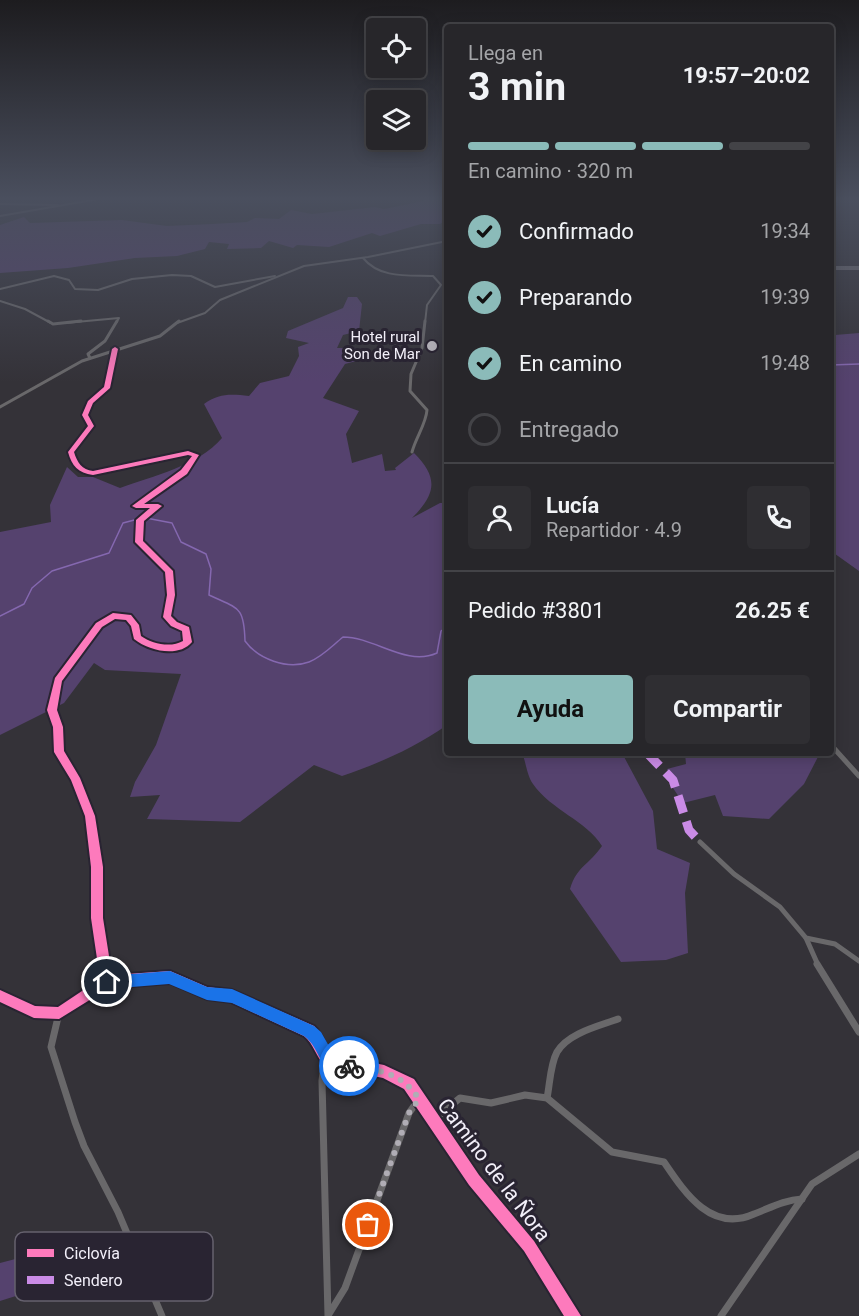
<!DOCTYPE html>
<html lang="es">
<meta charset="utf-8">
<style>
:root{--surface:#27262a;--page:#2f2e32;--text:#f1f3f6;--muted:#a4a5a8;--line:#434347;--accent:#8bbbb9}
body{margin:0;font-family:Roboto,sans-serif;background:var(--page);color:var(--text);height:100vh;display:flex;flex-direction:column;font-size:22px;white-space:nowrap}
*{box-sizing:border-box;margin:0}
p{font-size:20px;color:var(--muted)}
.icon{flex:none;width:33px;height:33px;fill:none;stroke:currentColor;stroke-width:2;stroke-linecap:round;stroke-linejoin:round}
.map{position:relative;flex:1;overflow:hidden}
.panel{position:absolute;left:444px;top:24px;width:390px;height:732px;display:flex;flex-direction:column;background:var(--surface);border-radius:6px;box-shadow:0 3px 15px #0003,0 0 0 2px var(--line)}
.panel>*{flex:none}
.tools{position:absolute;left:366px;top:18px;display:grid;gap:12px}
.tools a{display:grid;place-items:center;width:60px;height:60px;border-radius:6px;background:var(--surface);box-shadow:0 3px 15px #0003,0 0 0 2px var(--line);font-size:30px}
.pin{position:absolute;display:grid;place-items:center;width:51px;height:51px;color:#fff;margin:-26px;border:3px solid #fff;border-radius:50%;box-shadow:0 2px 6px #0007}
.courier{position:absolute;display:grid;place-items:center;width:60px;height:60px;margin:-30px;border:4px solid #1a73e8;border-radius:50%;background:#fff;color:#222;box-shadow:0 2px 8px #0007}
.overview em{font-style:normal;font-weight:700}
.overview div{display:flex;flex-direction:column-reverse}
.overview{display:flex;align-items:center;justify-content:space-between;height:102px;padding:0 24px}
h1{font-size:39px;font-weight:700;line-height:45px}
.bar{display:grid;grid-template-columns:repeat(4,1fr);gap:9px 6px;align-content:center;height:72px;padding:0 24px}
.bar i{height:8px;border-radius:4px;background:var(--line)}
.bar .active{background:var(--accent)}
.bar p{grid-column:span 4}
.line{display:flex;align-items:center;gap:15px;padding:0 24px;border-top:2px solid var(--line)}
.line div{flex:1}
.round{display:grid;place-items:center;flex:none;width:63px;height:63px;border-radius:6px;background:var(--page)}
ol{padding:0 24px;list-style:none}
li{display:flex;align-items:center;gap:18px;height:66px}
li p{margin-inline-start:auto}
li .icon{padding:6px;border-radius:50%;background:var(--accent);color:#111;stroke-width:4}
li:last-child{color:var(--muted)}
li i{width:33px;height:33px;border:3px solid var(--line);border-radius:50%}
.cta{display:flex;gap:12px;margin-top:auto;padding:12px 24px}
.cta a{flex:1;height:69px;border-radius:6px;background:var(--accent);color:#111;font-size:24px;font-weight:700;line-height:69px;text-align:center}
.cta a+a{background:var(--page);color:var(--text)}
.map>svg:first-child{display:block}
.green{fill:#55426e}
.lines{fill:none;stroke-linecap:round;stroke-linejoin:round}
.stream{stroke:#8568b0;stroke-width:1.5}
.minor-far4{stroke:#69686a;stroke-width:2}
.minor-far3{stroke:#69686a;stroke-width:3}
.minor-far2{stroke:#69686a;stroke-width:4}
.minor-far1{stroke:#69686a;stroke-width:5}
.minor{stroke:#69686a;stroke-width:7}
.highway{stroke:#706e74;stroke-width:4}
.quiet{stroke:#ca8be6;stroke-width:9;stroke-dasharray:18 9;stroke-linecap:butt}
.cycleway-casing{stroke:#292432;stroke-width:4}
.cycleway{fill:#fd7abc;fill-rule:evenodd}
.route{fill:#1a73e8}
.done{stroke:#b0adb5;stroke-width:6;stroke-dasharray:0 10.8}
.poi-dot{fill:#b0adb5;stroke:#292432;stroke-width:2}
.labels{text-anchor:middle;stroke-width:6;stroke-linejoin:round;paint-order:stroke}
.far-poi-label{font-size:15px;fill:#f2eff9;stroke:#292432;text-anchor:end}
.near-street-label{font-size:21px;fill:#f2eff9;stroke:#292432}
.key{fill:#292432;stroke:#65616e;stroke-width:1.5}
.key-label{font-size:16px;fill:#f2eff9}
</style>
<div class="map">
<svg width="859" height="1316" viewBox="0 0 859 1316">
<rect width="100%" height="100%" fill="#343238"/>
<g class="green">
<path d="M425 197H447V219L440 224H421L380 236 372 233 329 247 297 245 293 248 269 241 261 248 227 249 229 244 209 242 205 249 177 256 135 258 68 268 0 273V225L24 217 30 223 122 220 167 226 212 224 247 222 255 218 279 219 291 210 312 214 375 207 384 209 423 201Z"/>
<path d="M348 297H357L362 304 359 331 343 335 337 348H355L364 359 345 364 323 398 359 411 346 434 352 463 382 454 385 471 396 470 395 468 414 453C439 478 436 494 412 518L440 503H447V725C414 748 380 763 342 776L314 765 240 822 147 819 160 795 130 797 135 782 156 745 181 674 105 670 94 663 64 703 0 735V532L51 522 50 505 67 467 78 477H93L120 488C153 476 198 466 222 438L204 404C219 393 231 394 249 396L260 383 289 376 299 356 298 347 309 343 286 338 288 331 343 308Z"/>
<path d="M831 332 835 335 859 333V571L831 551Z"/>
<path d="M522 753H622L653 811 657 849 690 863 685 893 688 953 666 960 621 962 570 889C577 866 589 865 602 846 587 821 551 810 533 784 527 776 526 762 522 753Z"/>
<path d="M685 753H820L804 784 769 819 723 816 715 795 683 803 673 788 667 769 686 764Z"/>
<path d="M27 1256 38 1289 0 1301V1263Z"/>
</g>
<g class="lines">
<g class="stream">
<path d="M831 365 859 364"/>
<path d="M146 518 172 523 181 542 206 554 211 569 209 595C239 609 244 606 245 641 258 659 287 670 309 662 322 657 332 646 343 637 375 637 406 667 437 653L441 631 447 627"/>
<path d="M0 616 24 604 32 588 52 571 109 553 123 523 138 519"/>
</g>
<g class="minor-far4">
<path d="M0 204 58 205"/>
<path d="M0 216 110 197"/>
<path d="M363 258C380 279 409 275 433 276L441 285 427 305 425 323"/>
<path d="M0 289 54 276 69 280 75 289 98 290 132 279 172 275 191 276 215 287 275 276"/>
<path d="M0 301 25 309 51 323"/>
<path d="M65 323 119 318 116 323"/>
<path d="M177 323 205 313 220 300 304 266 368 257 447 241"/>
</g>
<g class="minor-far3">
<path d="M48 321 53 324 81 321"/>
<path d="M115 349 107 388 90 402 85 415 91 426 71 452C75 464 80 472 93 473L188 453 196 455 184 472 166 485"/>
<path d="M90 358 88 354 105 341 117 321"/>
<path d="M0 407 82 361 160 336 179 321"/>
<path d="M412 452C416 437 426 424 427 410L410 391 411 374 422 348 425 321"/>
</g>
<path class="minor-far2" d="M55 694 58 680 99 625 113 616 128 617 135 625 137 637C150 648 173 653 188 642L186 629 174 624 167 617 171 595 169 571 139 542 140 520 158 506H136L168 483"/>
<g class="minor-far1">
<path d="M55 693 52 710 58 727 59 752 75 778 90 816 97 867V918L104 965"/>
<path d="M831 745 859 776"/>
<path d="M700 842 734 874 780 907 806 938 835 944 859 961"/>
<path d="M806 938 818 965"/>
</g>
<g class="minor">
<path d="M104 964 107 982"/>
<path d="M817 964 859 1032"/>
<path d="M0 996 34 1012 59 1013 107 982 170 977 207 993 232 996 309 1031 316 1037 330 1061 384 1072 409 1084 474 1180 529 1246 573 1316"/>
<path d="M59 1013 51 1047 75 1122 84 1146 118 1212 162 1316"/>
<path d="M325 1056 322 1081 328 1316"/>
<path d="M547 1098C550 1084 550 1065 557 1052 568 1033 599 1026 618 1019"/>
<path d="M433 1120 460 1098 491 1103 525 1095 547 1098 612 1152 664 1162C685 1193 711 1233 754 1214 770 1208 784 1200 802 1199"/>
<path d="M329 1314 345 1288 409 1113 419 1099"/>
<path d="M721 1316 812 1184 859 1154"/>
</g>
<g class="highway">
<path d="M831 213 835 197"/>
<path d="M831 268H859"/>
</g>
<path class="quiet" d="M647 753 673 780 689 830 700 842"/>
<defs>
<path id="cycleway" d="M115 347 118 349 110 388 93 403 88 415 94 426 74 452C77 462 82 470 93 471L188 451 199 455 187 474 144 504H158L162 506 144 521 143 541 173 571 175 595 171 616 177 622 189 627 192 642C179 658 149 651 134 639L131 626 126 620 115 619 102 627 62 681 57 710 63 727 64 751 80 778 95 816 103 867V918L112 975 170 971 207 987 232 990 314 1026C324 1036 324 1046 333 1055L384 1065 414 1079 479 1175 534 1241 581 1316H564L524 1251 469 1185 404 1089 383 1078 325 1066C316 1057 314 1044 304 1036L231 1002 207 999 170 983 109 988 59 1019 34 1018 0 1002V990L35 1006 58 1007 100 979 91 918V867L85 816 71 780 54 752 53 727 47 710 55 678 96 623 113 613 131 615 139 625 141 636C152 644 171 648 183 641L182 631 171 626 163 617 167 595 165 572 135 542 136 520 150 508H136L132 506 181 470 192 456 188 455 93 475C78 473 72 466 68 452L88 426 82 415 88 401 104 387 112 349Z"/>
</defs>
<use href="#cycleway" class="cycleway-casing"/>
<use href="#cycleway" class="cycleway"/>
</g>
<linearGradient id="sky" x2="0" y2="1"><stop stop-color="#1d1c1f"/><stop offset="0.52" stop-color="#4a4f5e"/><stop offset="1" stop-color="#4a4f5e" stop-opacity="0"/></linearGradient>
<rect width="859" height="382" fill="url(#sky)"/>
<path class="route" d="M170 971 207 987 232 989 314 1026 321 1032 334 1055 354 1061V1071C348 1073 346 1072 340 1071 314 1064 322 1050 304 1036L232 1003 207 1000 169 984 107 989 101 982 107 976Z"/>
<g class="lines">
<path class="done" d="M349 1066C380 1071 400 1071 419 1099L409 1113 368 1225"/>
</g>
<circle class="poi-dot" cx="432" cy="346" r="6"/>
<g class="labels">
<g class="far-poi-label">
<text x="420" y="342">Hotel rural<tspan x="420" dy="17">Son de Mar</tspan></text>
</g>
<g class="near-street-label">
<text transform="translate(494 1170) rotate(53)" y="7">Camino de la Ñora</text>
</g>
</g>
<rect x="15" y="1232" width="198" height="69" rx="9" class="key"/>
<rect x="27" y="1249" width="27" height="8" fill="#fd7abc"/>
<rect x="27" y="1276" width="27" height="8" fill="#ca8be6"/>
<g class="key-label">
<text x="64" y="1259">Ciclovía</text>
<text x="64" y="1286">Sendero</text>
</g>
</svg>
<div class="tools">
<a><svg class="icon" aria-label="locate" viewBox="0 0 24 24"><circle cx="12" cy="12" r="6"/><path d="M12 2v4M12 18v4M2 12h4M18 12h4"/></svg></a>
<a><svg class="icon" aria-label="layers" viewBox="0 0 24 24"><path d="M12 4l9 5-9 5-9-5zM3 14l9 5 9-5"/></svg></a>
</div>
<div class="pin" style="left:368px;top:1225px;background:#ea580c"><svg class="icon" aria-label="bag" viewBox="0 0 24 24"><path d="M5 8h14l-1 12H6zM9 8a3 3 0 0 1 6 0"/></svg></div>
<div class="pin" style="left:107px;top:982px;background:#1f2937"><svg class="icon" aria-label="home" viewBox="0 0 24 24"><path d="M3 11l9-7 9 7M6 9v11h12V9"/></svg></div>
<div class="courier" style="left:349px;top:1066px"><svg class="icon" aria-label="bike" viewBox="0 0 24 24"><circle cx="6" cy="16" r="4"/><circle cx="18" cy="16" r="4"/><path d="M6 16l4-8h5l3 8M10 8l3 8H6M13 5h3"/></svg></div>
<section class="panel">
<div class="overview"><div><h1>3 min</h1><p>Llega en</p></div><em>19:57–20:02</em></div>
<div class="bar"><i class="active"></i><i class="active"></i><i class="active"></i><i></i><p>En camino · 320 m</p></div>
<ol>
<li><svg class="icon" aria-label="check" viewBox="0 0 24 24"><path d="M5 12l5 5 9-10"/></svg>Confirmado<p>19:34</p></li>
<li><svg class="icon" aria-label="check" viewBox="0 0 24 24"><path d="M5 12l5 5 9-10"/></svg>Preparando<p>19:39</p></li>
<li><svg class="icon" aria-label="check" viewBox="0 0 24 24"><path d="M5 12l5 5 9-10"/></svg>En camino<p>19:48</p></li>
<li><i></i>Entregado</li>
</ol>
<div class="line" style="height:108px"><a class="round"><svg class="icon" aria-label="person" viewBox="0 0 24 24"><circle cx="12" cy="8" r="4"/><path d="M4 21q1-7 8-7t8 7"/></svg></a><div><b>Lucía</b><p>Repartidor · 4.9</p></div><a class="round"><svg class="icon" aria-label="phone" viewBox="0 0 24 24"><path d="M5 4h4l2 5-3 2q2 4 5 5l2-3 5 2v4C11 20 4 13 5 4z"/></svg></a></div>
<div class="line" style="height:78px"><div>Pedido #3801</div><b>26.25 €</b></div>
<div class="cta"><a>Ayuda</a><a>Compartir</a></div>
</section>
</div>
